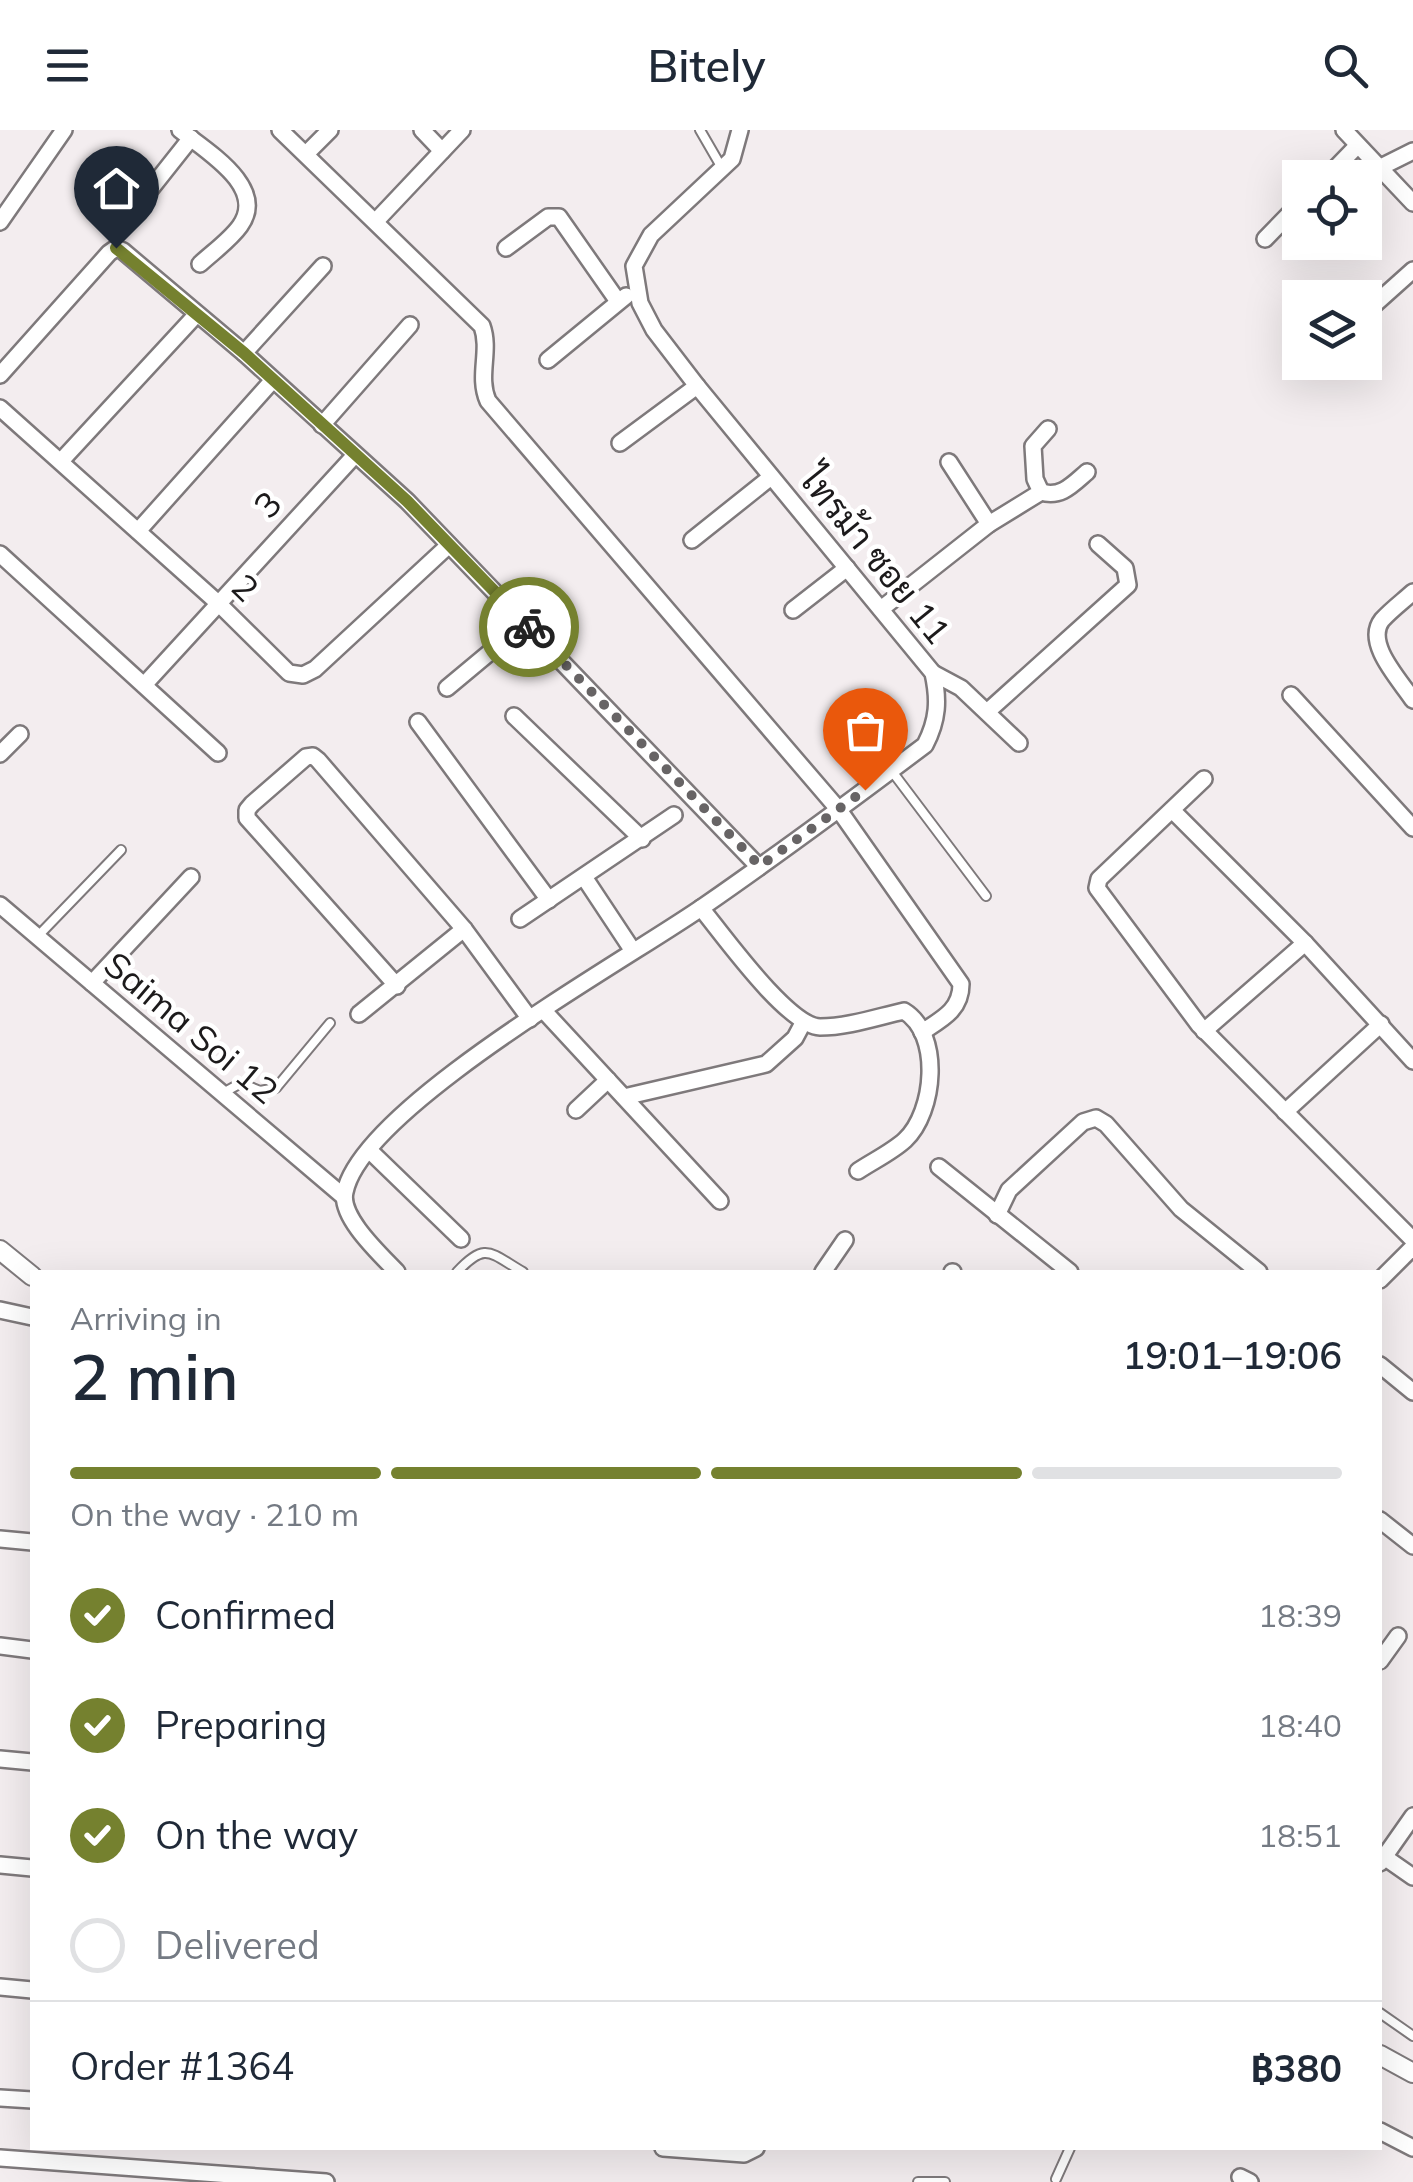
<!DOCTYPE html>
<meta charset="utf-8">
<style>
:root{--surface:#fff;--page:#f2f2f3;--text:#1f2937;--muted:#747a83;--line:#e0e1e3;--accent:#75812f}
body{margin:0;font-family:Mulish,Sarabun,sans-serif;background:var(--page);color:var(--text);height:100vh;display:flex;flex-direction:column;font-size:38px;white-space:nowrap}
*{box-sizing:border-box;margin:0}
p{font-size:32px;color:var(--muted)}
.icon{flex:none;width:55px;height:55px;fill:none;stroke:currentColor;stroke-width:2;stroke-linecap:round;stroke-linejoin:round}
.map{position:relative;flex:1;overflow:hidden}
.side{position:absolute;left:30px;top:1140px;width:1352px;height:880px;display:flex;flex-direction:column;background:var(--surface);border-radius:0px;box-shadow:0 10px 40px #0002}
.side>*{flex:none}
.fabs{position:absolute;left:1282px;top:30px;display:grid;gap:20px}
.fabs a{display:grid;place-items:center;width:100px;height:100px;border-radius:0px;background:var(--surface);box-shadow:0 10px 40px #0002;font-size:50px}
.pin{position:absolute;display:grid;place-items:center;width:85px;height:85px;color:#fff;margin:-102px -42px;border-radius:50% 50% 50% 0;rotate:-45deg;box-shadow:0 0 10px #0007}
.pin .icon{rotate:45deg}
.courier{position:absolute;display:grid;place-items:center;width:100px;height:100px;margin:-50px;border:8px solid #75812f;border-radius:50%;background:#fff;color:#222;box-shadow:0 2px 12px #0007}
.headline em{font-style:normal;font-weight:600}
.headline div{display:flex;flex-direction:column-reverse}
.headline{display:flex;align-items:center;justify-content:space-between;height:170px;padding:0 40px}
h1{font-size:65px;font-weight:600;line-height:75px}
.bar{display:grid;grid-template-columns:repeat(4,1fr);gap:15px 10px;align-content:center;height:120px;padding:0 40px}
.bar i{height:12px;border-radius:8px;background:var(--line)}
.bar .selected{background:var(--accent)}
.bar p{grid-column:span 4}
.line{display:flex;align-items:center;gap:25px;padding:0 40px;border-top:2px solid var(--line)}
.line div{flex:1}
ol{padding:0 40px;list-style:none}
li{display:flex;align-items:center;gap:30px;height:110px}
li p{margin-inline-start:auto}
li .icon{padding:10px;border-radius:50%;background:var(--accent);color:#fff;stroke-width:4}
li:last-child{color:var(--muted)}
li i{width:55px;height:55px;border:5px solid var(--line);border-radius:50%}
header{display:flex;justify-content:space-between;align-items:center;height:130px;padding:0 40px;background:var(--surface);font-size:45px;font-weight:600}
.map>svg:first-child{display:block}
.lines{fill:none;stroke-linecap:round;stroke-linejoin:round}
.service-casing{stroke:#7e797b;stroke-width:12}
.minor-casing{stroke:#7e797b;stroke-width:20}
.tertiary-casing{stroke:#7e797b;stroke-width:22}
.service{stroke:#fff;stroke-width:8}
.minor{stroke:#fff;stroke-width:15}
.tertiary{stroke:#fff;stroke-width:18}
.done{stroke:#676465;stroke-width:10;stroke-dasharray:0 18}
.route{stroke:#75812f;stroke-width:12}
.labels{text-anchor:middle;stroke-width:9;stroke-linejoin:round;paint-order:stroke}
.street-label{font-size:35px;fill:#1c1a1b;stroke:#fff}
</style>
<header><svg class="icon" aria-label="menu" viewBox="0 0 24 24"><path d="M4 6h16M4 12h16M4 18h16"/></svg>Bitely<svg class="icon" aria-label="search" viewBox="0 0 24 24"><circle cx="10" cy="10" r="6"/><path d="M15 15l6 6"/></svg></header>
<div class="map">
<svg width="1413" height="2052" viewBox="0 0 1413 2052">
<rect width="100%" height="100%" fill="#f3edef"/>
<g class="lines">
<defs>
<g id="service">
<path d="M700 0 722 38"/>
<path d="M891 640 986 766"/>
<path d="M37 807 121 720"/>
<path d="M223 963 241 953 260 961 276 958 330 893"/>
<path d="M457 1142C486 1111 490 1123 523 1142"/>
<path d="M1380 1883 1413 1906"/>
<path d="M1056 2049 1070 2018"/>
<path d="M918 2052H945"/>
</g>
<g id="minor">
<path d="M180 0C206 21 268 57 240 96 230 110 213 122 200 134"/>
<path d="M280 0 482 196C491 221 477 246 488 271L839 680 961 854C961 880 942 889 922 902"/>
<path d="M422 0 442 21"/>
<path d="M1344 0 1413 73"/>
<path d="M307 23 330 0"/>
<path d="M1379 38 1413 21"/>
<path d="M1326 48 1357 16"/>
<path d="M126 90 191 8"/>
<path d="M376 91 462 0"/>
<path d="M0 92 64 0"/>
<path d="M1265 109 1300 73"/>
<path d="M506 118 548 87H559L617 170"/>
<path d="M1365 183 1413 140"/>
<path d="M244 223 323 136"/>
<path d="M548 230 626 166"/>
<path d="M0 245 109 123 116 118 123 121 244 223 407 371 759 737"/>
<path d="M0 278 218 473 289 543 303 545 315 539 449 415"/>
<path d="M322 295 410 195"/>
<path d="M620 313 697 256"/>
<path d="M61 331 196 185"/>
<path d="M949 332 989 394"/>
<path d="M1041 362C1061 368 1072 355 1087 342"/>
<path d="M138 401 273 250"/>
<path d="M692 410 771 347"/>
<path d="M0 424 218 623"/>
<path d="M1413 462C1403 471 1391 480 1382 490 1364 513 1400 550 1413 570"/>
<path d="M881 479 989 394 1041 362 1035 349 1033 316 1048 299"/>
<path d="M793 480 847 438"/>
<path d="M933 543 961 558 1019 613"/>
<path d="M144 555 355 325"/>
<path d="M447 558 525 493"/>
<path d="M1291 565 1413 698"/>
<path d="M987 582 1128 455 1125 438 1098 414"/>
<path d="M514 586 642 709"/>
<path d="M418 592 549 770"/>
<path d="M0 624 20 604"/>
<path d="M1204 649 1099 749 1097 758 1199 895 1413 1110"/>
<path d="M1172 680 1305 813 1413 931"/>
<path d="M584 747 633 821"/>
<path d="M0 775 343 1066"/>
<path d="M701 778C723 805 788 896 820 897 848 897 877 887 904 881 942 904 935 982 905 1010 892 1022 873 1031 858 1041"/>
<path d="M520 789 674 685"/>
<path d="M92 853 191 747"/>
<path d="M397 856 247 688V680L252 674 306 627 313 626 318 630 464 799 530 889"/>
<path d="M544 881 720 1071"/>
<path d="M359 884 464 799"/>
<path d="M1204 901 1305 813"/>
<path d="M624 967 766 934 795 908 803 893"/>
<path d="M576 980 608 950"/>
<path d="M1285 982 1381 894"/>
<path d="M369 1020 461 1109"/>
<path d="M939 1037 1070 1142"/>
<path d="M997 1085 1009 1060 1083 992 1096 988 1106 994 1181 1079 1259 1142"/>
<path d="M397 1142C381 1125 339 1087 345 1062 362 977 628 829 704 776 779 724 852 670 925 615 938 590 939 570 933 543L697 256 654 200 640 173 634 136 651 105 732 29 740 0"/>
<path d="M823 1142 845 1110"/>
<path d="M952 1142H953"/>
<path d="M1380 1150 1413 1117"/>
<path d="M0 1180 32 1187"/>
<path d="M1380 1235 1413 1262"/>
<path d="M1380 1390 1413 1416"/>
<path d="M0 1409 32 1412"/>
<path d="M0 1516 32 1520"/>
<path d="M1380 1531 1398 1506"/>
<path d="M0 1629 32 1632"/>
<path d="M1380 1724 1413 1747"/>
<path d="M1380 1733 1413 1686"/>
<path d="M0 1735 32 1738"/>
<path d="M0 1857 32 1860"/>
<path d="M0 1968 32 1970"/>
<path d="M1380 2001 1413 2018"/>
<path d="M663 2018 744 2024 756 2018"/>
<path d="M0 2028 326 2052"/>
<path d="M1240 2047 1250 2052"/>
</g>
<g id="tertiary">
<path d="M0 1120 32 1146"/>
<path d="M1380 1925 1413 1943"/>
</g>
</defs>
<use href="#service" class="service-casing"/>
<use href="#minor" class="minor-casing"/>
<use href="#tertiary" class="tertiary-casing"/>
<use href="#service" class="service"/>
<use href="#minor" class="minor"/>
<use href="#tertiary" class="tertiary"/>
</g>
<g class="lines">
<path class="done" d="M529 497 760 736 865 660"/>
<path class="route" d="M116 118 244 223 407 371 529 497"/>
</g>
<g class="labels">
<g class="street-label">
<text transform="translate(268 375) rotate(-47)" y="12">3</text>
<text transform="translate(875 426) rotate(51)" y="12">ไทรม้า ซอย 11</text>
<text transform="translate(245 458) rotate(44)" y="12">2</text>
<text transform="translate(191 898) rotate(40)" y="12">Saima Soi 12</text>
</g>
</g>
</svg>
<div class="fabs">
<a><svg class="icon" aria-label="locate" viewBox="0 0 24 24"><circle cx="12" cy="12" r="6"/><path d="M12 2v4M12 18v4M2 12h4M18 12h4"/></svg></a>
<a><svg class="icon" aria-label="layers" viewBox="0 0 24 24"><path d="M12 4l9 5-9 5-9-5zM3 14l9 5 9-5"/></svg></a>
</div>
<div class="pin" style="left:865px;top:660px;background:#ea580c"><svg class="icon" aria-label="bag" viewBox="0 0 24 24"><path d="M5 8h14l-1 12H6zM9 8a3 3 0 0 1 6 0"/></svg></div>
<div class="pin" style="left:116px;top:118px;background:#1f2937"><svg class="icon" aria-label="home" viewBox="0 0 24 24"><path d="M3 11l9-7 9 7M6 9v11h12V9"/></svg></div>
<div class="courier" style="left:529px;top:497px"><svg class="icon" aria-label="bike" viewBox="0 0 24 24"><circle cx="6" cy="16" r="4"/><circle cx="18" cy="16" r="4"/><path d="M6 16l4-8h5l3 8M10 8l3 8H6M13 5h3"/></svg></div>
<section class="side">
<div class="headline"><div><h1>2 min</h1><p>Arriving in</p></div><em>19:01–19:06</em></div>
<div class="bar"><i class="selected"></i><i class="selected"></i><i class="selected"></i><i></i><p>On the way · 210 m</p></div>
<ol>
<li><svg class="icon" aria-label="check" viewBox="0 0 24 24"><path d="M5 12l5 5 9-10"/></svg>Confirmed<p>18:39</p></li>
<li><svg class="icon" aria-label="check" viewBox="0 0 24 24"><path d="M5 12l5 5 9-10"/></svg>Preparing<p>18:40</p></li>
<li><svg class="icon" aria-label="check" viewBox="0 0 24 24"><path d="M5 12l5 5 9-10"/></svg>On the way<p>18:51</p></li>
<li><i></i>Delivered</li>
</ol>
<div class="line" style="height:130px"><div>Order #1364</div><b>฿380</b></div>
</section>
</div>
